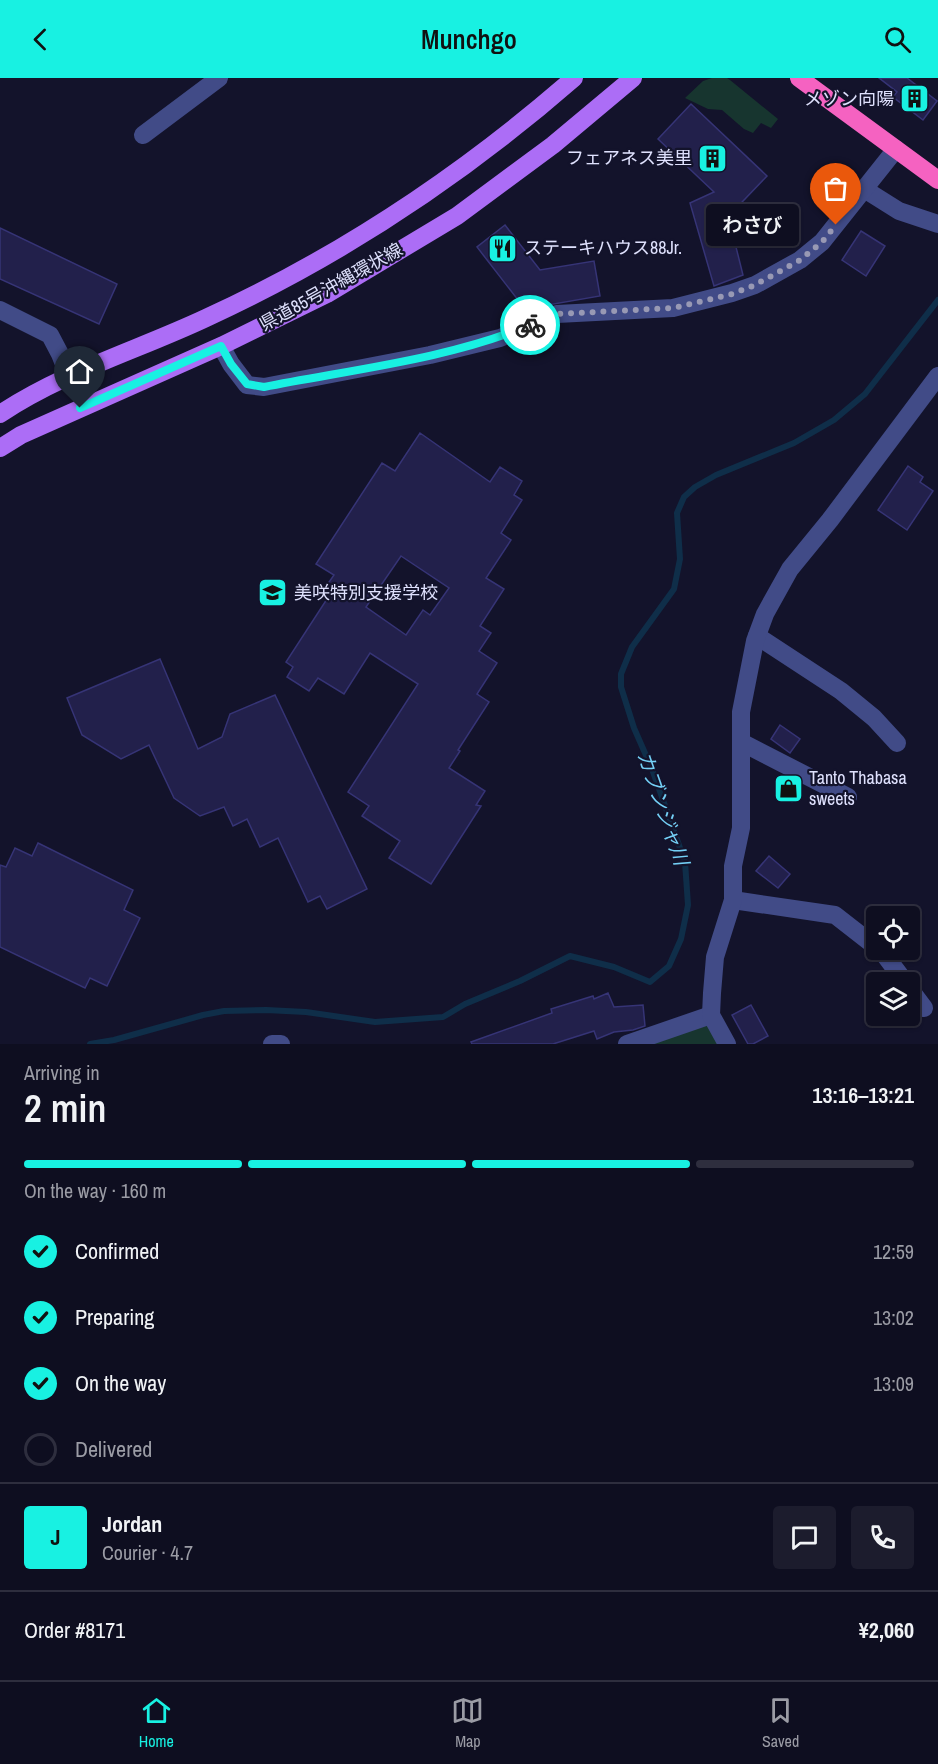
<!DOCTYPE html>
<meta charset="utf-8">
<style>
:root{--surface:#0e0e20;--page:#1c1c2d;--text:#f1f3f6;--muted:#9b9ca5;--line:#2e2e3e;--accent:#18f1e2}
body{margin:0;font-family:"Archivo Narrow","Noto Sans JP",sans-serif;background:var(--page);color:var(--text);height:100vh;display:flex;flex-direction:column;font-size:22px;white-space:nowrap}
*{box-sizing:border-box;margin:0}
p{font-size:20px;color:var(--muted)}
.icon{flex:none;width:33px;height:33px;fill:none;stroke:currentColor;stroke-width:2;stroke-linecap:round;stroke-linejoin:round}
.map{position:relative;height:966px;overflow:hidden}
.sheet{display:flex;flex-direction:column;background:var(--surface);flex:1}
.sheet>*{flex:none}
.tools{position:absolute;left:866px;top:828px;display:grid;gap:12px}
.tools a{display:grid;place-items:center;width:54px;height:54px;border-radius:6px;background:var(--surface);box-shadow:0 2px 4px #0004,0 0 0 2px var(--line);font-size:30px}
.pin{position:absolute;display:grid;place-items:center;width:51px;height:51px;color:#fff;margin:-62px -26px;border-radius:50% 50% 50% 0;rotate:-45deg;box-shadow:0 0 6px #0007}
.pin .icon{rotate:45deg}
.courier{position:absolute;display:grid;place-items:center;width:60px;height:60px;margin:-30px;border:4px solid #18f1e2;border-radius:50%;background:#fff;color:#222;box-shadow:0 2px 8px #0007}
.bubble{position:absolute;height:42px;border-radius:6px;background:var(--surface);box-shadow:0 2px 4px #0004,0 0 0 2px var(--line);font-size:20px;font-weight:600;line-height:42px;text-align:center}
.summary em{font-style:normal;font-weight:600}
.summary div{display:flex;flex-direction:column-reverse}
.summary{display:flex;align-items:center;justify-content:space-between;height:102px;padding:0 24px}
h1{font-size:39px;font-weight:600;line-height:45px}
.bar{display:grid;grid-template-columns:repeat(4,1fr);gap:9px 6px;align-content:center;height:72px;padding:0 24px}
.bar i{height:8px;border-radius:4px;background:var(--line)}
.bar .selected{background:var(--accent)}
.bar p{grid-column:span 4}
.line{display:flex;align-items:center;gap:15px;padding:0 24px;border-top:2px solid var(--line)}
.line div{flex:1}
.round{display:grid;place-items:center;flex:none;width:63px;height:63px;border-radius:6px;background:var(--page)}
ol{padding:0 24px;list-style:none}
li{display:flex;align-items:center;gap:18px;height:66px}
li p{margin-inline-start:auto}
li .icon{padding:6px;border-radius:50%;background:var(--accent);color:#111;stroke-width:4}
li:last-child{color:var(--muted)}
li i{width:33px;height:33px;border:3px solid var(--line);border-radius:50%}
header{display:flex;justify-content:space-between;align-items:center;height:78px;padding:0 24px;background:var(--accent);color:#111;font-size:27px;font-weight:600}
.tab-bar{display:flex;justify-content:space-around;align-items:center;height:84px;border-top:2px solid var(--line);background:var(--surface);font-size:16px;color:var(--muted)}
.tab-bar a{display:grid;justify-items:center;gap:3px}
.tab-bar .selected{color:var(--accent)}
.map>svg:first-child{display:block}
.green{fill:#17352f}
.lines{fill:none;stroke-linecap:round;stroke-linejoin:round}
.stream{stroke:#0f2e49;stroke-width:6}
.building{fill:#22204b;stroke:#363476;stroke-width:1.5;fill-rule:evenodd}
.minor{stroke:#414b87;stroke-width:18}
.major{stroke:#ac6df6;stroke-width:18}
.highway{stroke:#f562c1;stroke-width:18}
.done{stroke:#9899b4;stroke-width:6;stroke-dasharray:0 10.8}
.route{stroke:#18f1e2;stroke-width:8}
.labels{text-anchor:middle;stroke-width:4.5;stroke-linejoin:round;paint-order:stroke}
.poi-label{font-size:18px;fill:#dfe1fd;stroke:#13132b;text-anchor:start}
.street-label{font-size:18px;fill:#dfe1fd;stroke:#13132b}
.water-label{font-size:20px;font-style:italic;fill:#74d0f6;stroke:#13132b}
</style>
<header><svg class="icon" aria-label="back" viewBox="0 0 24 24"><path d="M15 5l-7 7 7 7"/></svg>Munchgo<svg class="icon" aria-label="search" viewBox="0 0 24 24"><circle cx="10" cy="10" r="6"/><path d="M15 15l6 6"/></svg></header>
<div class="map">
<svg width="938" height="966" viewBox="0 0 938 966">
<rect width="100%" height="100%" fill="#13132b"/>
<g class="green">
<path d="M712 0H727L730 2 778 41 771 50 761 45 753 55 744 51 722 32 708 31 685 20 703 3Z"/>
<path d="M711 937 727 966H646Z"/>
</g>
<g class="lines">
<path class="stream" d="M90 966 114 962 203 937 224 933 266 932 306 934 375 944 443 939 465 926 520 903 570 878 614 889 650 904 669 888 681 861 688 827 685 784 652 691 634 650 621 609V596L632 569 674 511 680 481 677 435 684 419 695 409 716 397 794 365 834 342 865 316 938 222"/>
</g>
<g class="building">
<path d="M879 0H907L937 23 923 42 893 19 897 14Z"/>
<path d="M691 26 767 98 722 145 733 157 743 197 714 208 690 125 714 114 658 61Z"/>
<path d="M505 147 540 192 594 183 600 218 525 231 477 169Z"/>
<path d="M0 150 117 206 99 246 0 201Z"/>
<path d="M861 153 885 168 866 198 842 182Z"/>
<path d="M420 355 490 404 500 389 522 403 514 417 522 422 501 455 511 462 486 500 504 511 480 548 491 555 479 573 497 585 477 616 489 624 458 672 460 673 449 690 485 713 476 727 481 728 431 806 389 780 400 763 362 738 369 728 348 714 418 606 370 575 344 616 318 600 309 613 287 599 293 589 286 584 327 521 320 517 334 497 316 486 382 385 395 393ZM401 478 449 510 430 537 423 532 406 557 366 529Z"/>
<path d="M908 388 923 399 920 404 933 413 907 452 878 432Z"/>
<path d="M160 581 198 671 222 659 230 636 275 617 367 811 327 831 320 818 308 824 278 760 260 769 247 741 233 748 224 729 200 738 174 720 149 667 121 681 82 657 67 620Z"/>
<path d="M780 647 800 661 790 675 771 661Z"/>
<path d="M786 700 801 710 792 724 777 714Z"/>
<path d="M38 765 133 812 124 832 140 840 107 908 90 900 85 910 0 869V787L6 789 15 770 32 778Z"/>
<path d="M769 778 790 796 778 810 756 793Z"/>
<path d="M608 915 614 929 643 927 645 948 633 952 614 954 597 961 594 953 553 966H472L471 964 552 935 551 931 593 918 594 921Z"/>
<path d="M751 927 768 958 753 966H748L732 937Z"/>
</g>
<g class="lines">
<g class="minor">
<path d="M143 57 219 0"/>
<path d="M864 111 899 133 938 146"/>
<path d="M0 232 50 257 60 276 69 299"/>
<path d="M221 268 231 286 247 307 264 309 430 277 500 260 557 236 673 230 732 215 755 207 800 182 822 164 896 71"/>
<path d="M757 558 841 613 874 640 897 665"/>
<path d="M741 664 848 719"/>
<path d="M733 822 835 837 876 869"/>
<path d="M879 872 884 876 905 904"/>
<path d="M909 910 924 930"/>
<path d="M272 966H281"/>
<path d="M627 966 711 937"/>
<path d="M727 966 711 937 712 915 715 879 733 822V788L741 750V634L755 563 765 536 790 491 830 442 938 298"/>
</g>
<g class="major">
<path d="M0 336C63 294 138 272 206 240 339 179 464 96 574 0"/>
<path d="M0 370 21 357 221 268 327 216 457 138 553 67 633 0"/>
</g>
<path class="highway" d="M799 0 938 102"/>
</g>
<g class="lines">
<path class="done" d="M530 247 557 236 673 230 732 216 755 207 800 182 822 164 836 147"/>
<path class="route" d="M80 330 221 268 231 286 247 306 264 309C349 292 450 281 530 247"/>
</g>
<defs>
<symbol id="building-square" viewBox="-11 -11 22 22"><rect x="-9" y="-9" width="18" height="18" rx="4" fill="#18f1e2" stroke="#13132b"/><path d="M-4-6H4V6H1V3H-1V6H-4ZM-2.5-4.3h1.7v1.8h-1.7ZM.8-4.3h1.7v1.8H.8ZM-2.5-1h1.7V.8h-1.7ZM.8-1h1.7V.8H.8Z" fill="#111"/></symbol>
<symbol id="restaurant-square" viewBox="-11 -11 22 22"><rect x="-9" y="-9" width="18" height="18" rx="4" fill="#18f1e2" stroke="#13132b"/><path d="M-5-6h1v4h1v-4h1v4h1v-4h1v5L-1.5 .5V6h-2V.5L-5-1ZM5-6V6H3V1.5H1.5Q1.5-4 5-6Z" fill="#111"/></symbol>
<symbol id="school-square" viewBox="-11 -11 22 22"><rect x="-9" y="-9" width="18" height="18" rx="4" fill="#18f1e2" stroke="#13132b"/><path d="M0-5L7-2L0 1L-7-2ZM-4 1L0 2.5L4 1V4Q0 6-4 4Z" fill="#111"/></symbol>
<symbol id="shop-square" viewBox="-11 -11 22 22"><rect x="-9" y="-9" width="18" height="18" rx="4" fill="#18f1e2" stroke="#13132b"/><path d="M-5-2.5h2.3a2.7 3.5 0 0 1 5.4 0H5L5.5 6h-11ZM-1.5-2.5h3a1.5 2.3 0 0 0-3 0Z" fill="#111"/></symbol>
</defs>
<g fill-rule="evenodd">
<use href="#building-square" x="898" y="4" width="33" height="33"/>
<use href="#building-square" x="696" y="64" width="33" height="33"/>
<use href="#restaurant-square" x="486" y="154" width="33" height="33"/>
<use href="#school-square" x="256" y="498" width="33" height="33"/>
<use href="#shop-square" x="772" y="694" width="33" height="33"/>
</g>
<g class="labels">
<g class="poi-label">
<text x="894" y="27" text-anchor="end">メゾン向陽</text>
<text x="692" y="86" text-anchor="end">フェアネス美里</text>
<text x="524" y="176">ステーキハウス88Jr.</text>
<text x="294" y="521">美咲特別支援学校</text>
<text x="809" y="706">Tanto Thabasa<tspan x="809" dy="21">sweets</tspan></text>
</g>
<g class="street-label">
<text transform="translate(331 209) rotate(-29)" y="6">県道85号沖縄環状線</text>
</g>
<g class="water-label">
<text transform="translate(663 730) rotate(71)" y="7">カブンジャ川</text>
</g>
</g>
</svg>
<div class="tools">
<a><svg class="icon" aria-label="locate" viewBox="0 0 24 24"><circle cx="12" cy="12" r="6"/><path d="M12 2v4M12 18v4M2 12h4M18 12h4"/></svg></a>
<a><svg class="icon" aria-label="layers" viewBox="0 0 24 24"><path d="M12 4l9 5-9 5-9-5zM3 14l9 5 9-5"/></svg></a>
</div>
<div class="pin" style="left:836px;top:147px;background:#ea580c"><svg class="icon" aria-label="bag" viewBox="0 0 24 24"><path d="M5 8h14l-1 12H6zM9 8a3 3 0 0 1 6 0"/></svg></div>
<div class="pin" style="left:80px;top:330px;background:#1f2937"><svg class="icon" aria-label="home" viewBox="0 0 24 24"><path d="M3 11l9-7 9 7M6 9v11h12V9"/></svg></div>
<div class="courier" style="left:530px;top:247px"><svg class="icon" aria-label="bike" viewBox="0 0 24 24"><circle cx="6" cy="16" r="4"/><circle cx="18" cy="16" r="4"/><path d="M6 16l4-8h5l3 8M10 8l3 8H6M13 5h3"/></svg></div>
<div class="bubble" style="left:706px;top:126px;width:93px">わさび</div>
</div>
<section class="sheet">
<div class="summary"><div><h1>2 min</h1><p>Arriving in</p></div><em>13:16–13:21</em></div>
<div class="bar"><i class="selected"></i><i class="selected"></i><i class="selected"></i><i></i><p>On the way · 160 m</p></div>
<ol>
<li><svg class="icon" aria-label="check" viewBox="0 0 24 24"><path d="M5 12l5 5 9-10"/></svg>Confirmed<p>12:59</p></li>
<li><svg class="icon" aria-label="check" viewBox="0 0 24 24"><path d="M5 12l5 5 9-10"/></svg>Preparing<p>13:02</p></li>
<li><svg class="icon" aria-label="check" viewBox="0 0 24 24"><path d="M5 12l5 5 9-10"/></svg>On the way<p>13:09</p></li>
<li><i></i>Delivered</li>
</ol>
<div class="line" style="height:108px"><b class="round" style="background:var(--accent);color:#111">J</b><div><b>Jordan</b><p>Courier · 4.7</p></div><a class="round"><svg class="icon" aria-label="chat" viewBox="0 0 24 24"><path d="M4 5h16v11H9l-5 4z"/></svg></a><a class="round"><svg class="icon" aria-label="phone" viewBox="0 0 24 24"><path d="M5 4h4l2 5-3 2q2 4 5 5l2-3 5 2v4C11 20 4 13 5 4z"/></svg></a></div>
<div class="line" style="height:78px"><div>Order #8171</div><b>¥2,060</b></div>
</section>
<nav class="tab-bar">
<a class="selected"><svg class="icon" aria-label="home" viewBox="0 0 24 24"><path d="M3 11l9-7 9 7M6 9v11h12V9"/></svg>Home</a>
<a><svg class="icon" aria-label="map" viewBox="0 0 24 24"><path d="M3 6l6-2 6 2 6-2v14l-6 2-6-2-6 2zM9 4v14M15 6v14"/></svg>Map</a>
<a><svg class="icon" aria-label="saved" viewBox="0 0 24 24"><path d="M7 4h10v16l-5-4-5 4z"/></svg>Saved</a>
</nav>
